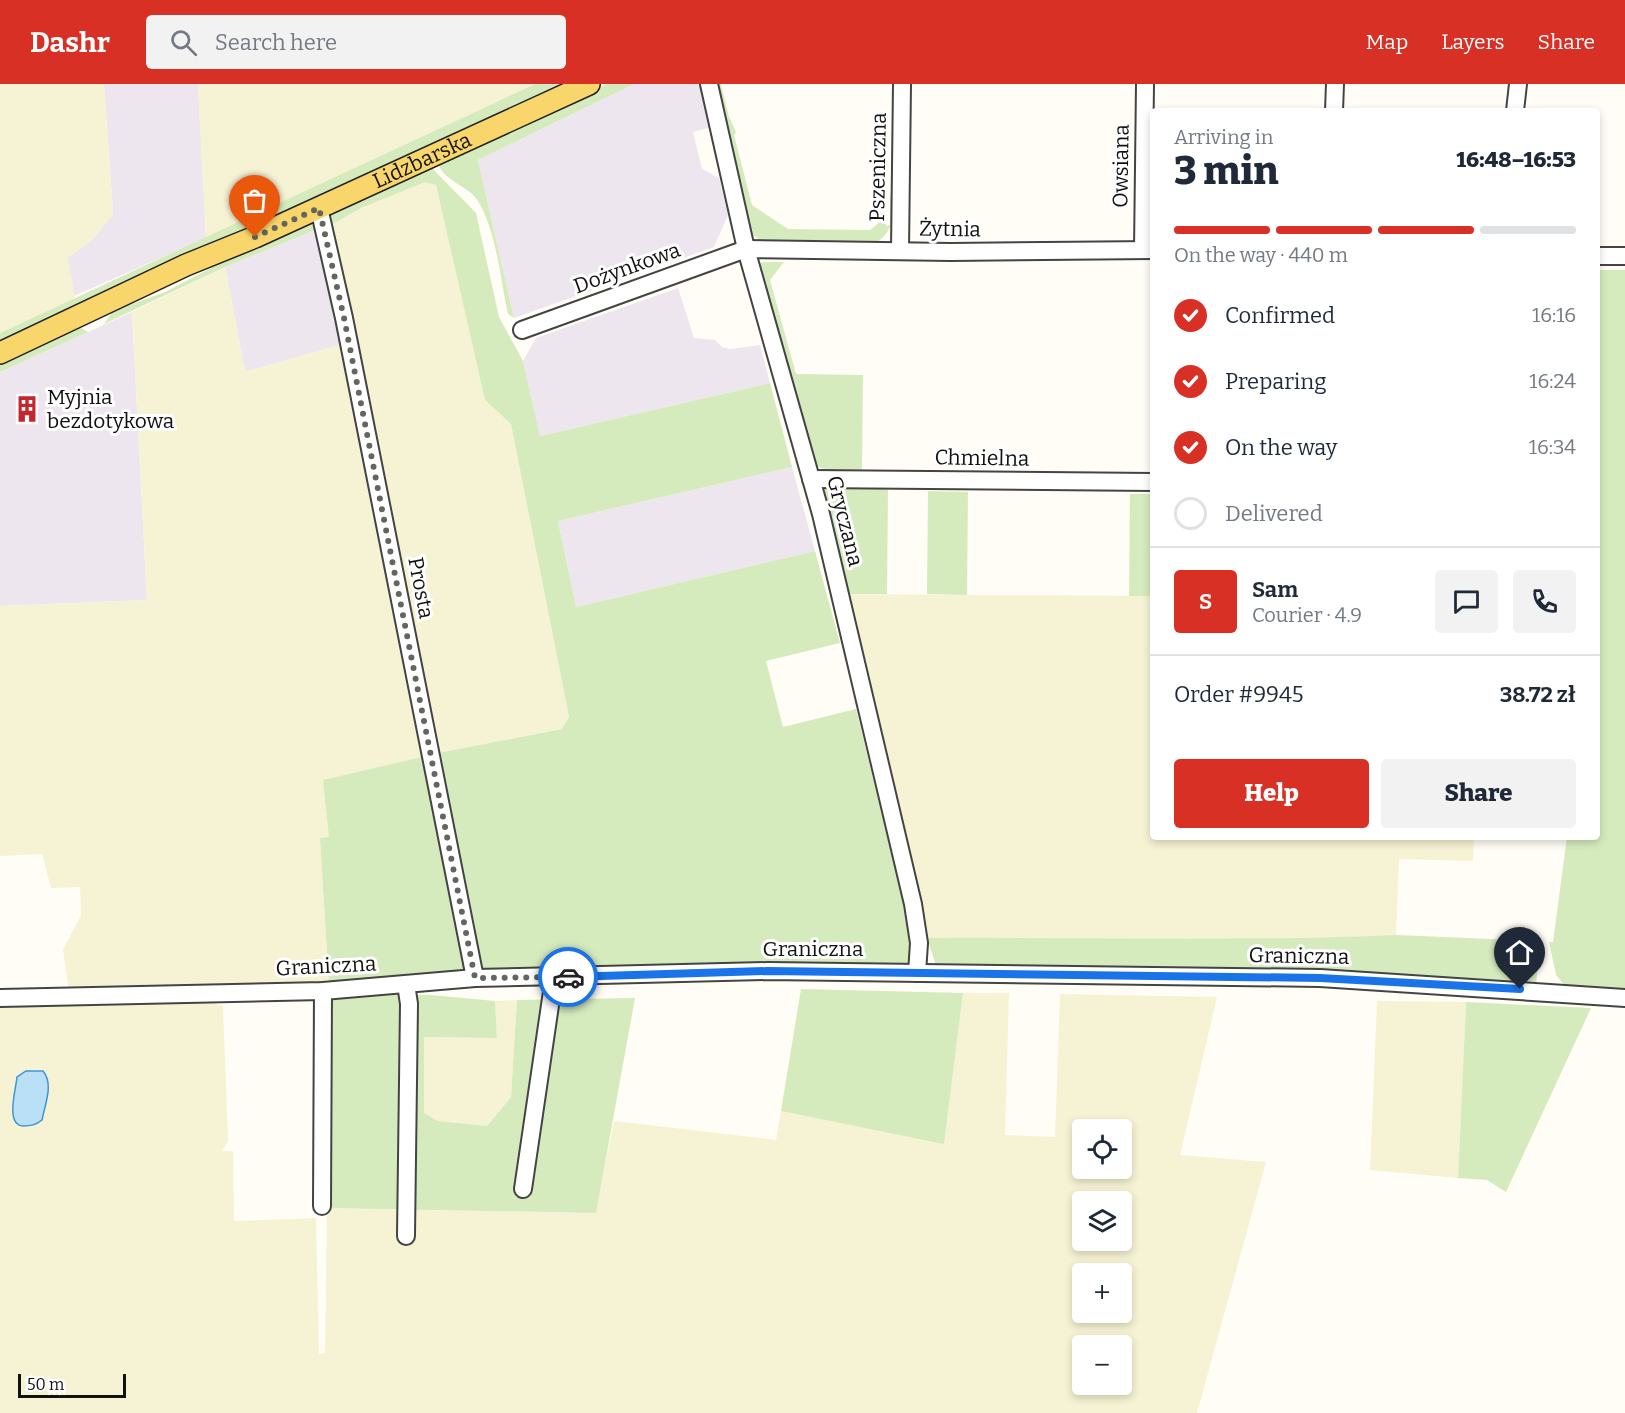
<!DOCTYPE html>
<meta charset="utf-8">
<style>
:root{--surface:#fff;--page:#f2f2f3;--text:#1f2937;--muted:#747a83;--line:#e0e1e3;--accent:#d93025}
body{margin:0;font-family:Bitter,serif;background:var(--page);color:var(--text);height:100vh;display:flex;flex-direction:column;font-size:22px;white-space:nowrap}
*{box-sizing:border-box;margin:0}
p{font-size:20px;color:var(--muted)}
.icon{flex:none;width:33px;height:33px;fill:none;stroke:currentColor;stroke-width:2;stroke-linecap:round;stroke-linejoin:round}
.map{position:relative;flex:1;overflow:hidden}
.panel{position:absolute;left:1150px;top:24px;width:450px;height:732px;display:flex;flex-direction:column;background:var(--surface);border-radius:6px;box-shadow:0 3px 9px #0003}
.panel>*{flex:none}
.buttons{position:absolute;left:1072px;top:1035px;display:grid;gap:12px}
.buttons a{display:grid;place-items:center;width:60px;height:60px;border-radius:6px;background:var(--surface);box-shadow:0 3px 9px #0003;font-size:30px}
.scale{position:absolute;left:18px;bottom:15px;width:108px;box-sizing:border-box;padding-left:6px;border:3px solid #111;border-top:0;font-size:16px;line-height:21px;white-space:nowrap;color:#111;-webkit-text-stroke:4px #fff;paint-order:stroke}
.pin{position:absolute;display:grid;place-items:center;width:51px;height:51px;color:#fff;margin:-62px -26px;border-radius:50% 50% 50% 0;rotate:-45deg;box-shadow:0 0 6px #0007}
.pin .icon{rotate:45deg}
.courier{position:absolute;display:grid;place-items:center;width:60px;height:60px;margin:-30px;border:4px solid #1a73e8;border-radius:50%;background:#fff;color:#222;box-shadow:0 2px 8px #0007}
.overview em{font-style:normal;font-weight:800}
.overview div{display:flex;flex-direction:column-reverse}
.overview{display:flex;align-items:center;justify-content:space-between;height:102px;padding:0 24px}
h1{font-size:39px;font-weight:800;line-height:45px}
.bar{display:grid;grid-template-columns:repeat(4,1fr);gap:9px 6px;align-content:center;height:72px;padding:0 24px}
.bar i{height:8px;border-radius:4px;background:var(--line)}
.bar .selected{background:var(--accent)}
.bar p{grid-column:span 4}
.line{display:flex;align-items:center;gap:15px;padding:0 24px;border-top:2px solid var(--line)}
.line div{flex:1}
.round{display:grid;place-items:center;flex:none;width:63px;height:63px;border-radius:6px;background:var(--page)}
ol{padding:0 24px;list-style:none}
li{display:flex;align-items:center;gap:18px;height:66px}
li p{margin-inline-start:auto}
li .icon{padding:6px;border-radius:50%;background:var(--accent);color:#fff;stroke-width:4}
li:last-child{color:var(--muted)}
li i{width:33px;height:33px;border:3px solid var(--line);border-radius:50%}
.action{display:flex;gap:12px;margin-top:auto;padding:12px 24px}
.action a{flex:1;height:69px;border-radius:6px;background:var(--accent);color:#fff;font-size:24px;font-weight:800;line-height:69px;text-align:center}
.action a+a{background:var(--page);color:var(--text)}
header{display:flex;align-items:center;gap:36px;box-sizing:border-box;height:84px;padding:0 30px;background:var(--accent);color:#fff}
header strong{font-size:28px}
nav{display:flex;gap:33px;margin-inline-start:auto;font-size:21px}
.search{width:420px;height:54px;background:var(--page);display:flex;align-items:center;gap:15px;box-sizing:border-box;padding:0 21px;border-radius:6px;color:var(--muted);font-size:22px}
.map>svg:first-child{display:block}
.industrial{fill:#eee6ef}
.farmland{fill:#f6f3d4;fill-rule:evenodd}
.green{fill:#d5ebbd}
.water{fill:#b9e0f7;stroke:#3f96cf;stroke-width:1.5}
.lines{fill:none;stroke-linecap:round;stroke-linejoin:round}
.minor-casing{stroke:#444;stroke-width:20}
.major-casing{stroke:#222;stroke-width:24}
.minor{stroke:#fff;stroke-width:16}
.major{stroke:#f9d66b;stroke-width:21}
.done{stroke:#646461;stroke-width:6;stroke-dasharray:0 10.8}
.route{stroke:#1a73e8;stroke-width:8}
.labels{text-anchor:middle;stroke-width:6;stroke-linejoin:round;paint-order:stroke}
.street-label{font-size:21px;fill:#111;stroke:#fff}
.poi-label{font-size:21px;fill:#111;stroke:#fff;text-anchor:start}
</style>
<header>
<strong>Dashr</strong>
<div class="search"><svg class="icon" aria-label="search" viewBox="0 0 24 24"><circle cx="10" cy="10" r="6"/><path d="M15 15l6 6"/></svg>Search here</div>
<nav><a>Map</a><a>Layers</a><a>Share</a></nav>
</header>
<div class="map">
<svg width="1625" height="1329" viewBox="0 0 1625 1329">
<rect width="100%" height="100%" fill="#fffdf5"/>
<g class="industrial">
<path d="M104 0H198L206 154 74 212 67 174 92 156 113 130Z"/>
<path d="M634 0H700L711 43 693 48 702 85 719 94 728 131 714 163 514 234 478 76Z"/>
<path d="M318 145 347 259 245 288 225 183Z"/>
<path d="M678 204 694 254 715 256 722 263 730 265 760 261 770 299 540 352 523 277 536 254Z"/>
<path d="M132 228 147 516 0 522V288Z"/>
<path d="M792 383 815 467 576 523 558 437Z"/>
</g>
<g class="farmland">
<path d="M0 0H104L113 130 92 156 68 174 75 214 0 249Z"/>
<path d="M198 0H535L206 154Z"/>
<path d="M426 97 436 101 485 316 511 340 569 633 562 645 448 667 329 754H320L329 902 206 901 69 907 63 866 81 831 80 803 51 804 42 770 0 772V522L147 516 132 228 225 183 245 288 359 255 331 141 361 124Z"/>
<path d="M843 510 1153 512 1154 753H1474L1473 777 1399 775 1396 851 1296 856 927 854Z"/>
<path d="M963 909H1009L1005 1051 1055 1053 1060 910 1217 913 1180 1071 1266 1078 1197 1329H0V920L202 915 223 922 228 1057 222 1067H233L234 1137 316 1134 319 1270 325 1269 327 1124 595 1129 614 1037 776 1056 781 1027 944 1059ZM1083 1046H1122V1084H1083ZM1083 1118H1122V1156H1083ZM1083 1190H1122V1228H1083ZM1083 1262H1122V1300H1083Z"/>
<path d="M517 916 511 1013 487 1042 438 1037 424 1029V953L497 954 495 917Z"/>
<path d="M1377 917 1466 918 1458 1094 1370 1086Z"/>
</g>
<g class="green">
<path d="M535 0H563L0 259V249Z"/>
<path d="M607 0H634L478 76 514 234 508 230C500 194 497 149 478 117 468 101 444 98 438 79Z"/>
<path d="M715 0H721L729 33 736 48 734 51 752 121 788 145 870 146 885 134 886 112V142L890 141V111L894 113C893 134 894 146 876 159L763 158 750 149Z"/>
<path d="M430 82 476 129 499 233 523 277 540 352 770 299 792 383 558 437 576 523 815 467 840 559 766 577 783 643 856 625 918 878 914 886 558 903 329 902 320 754 329 753 323 696 448 667 562 645 569 633 511 340 485 316 436 101 425 98 361 124 331 141V127Z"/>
<path d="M309 138 318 145 225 183 104 240 113 227 165 208 242 168Z"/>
<path d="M764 178H784L770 196 796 290 863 291 862 388H831L815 381 759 185 760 179Z"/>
<path d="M1598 186H1625V912L1569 906 1556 891 1549 858H1553L1567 753H1598Z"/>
<path d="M81 244 88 248 0 288V277L72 245Z"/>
<path d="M830 400 879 401 888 406 887 510H843L822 408Z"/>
<path d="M928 407 968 408 967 511 927 510Z"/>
<path d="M1130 410H1153V512H1129Z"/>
<path d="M1396 851 1539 857 1536 905 936 882 927 854C1083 853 1240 858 1396 851Z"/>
<path d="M801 905 963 909 944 1060 781 1027Z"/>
<path d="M335 910 431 911 495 917 497 954 424 953V1029L438 1037 487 1042 511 1013 517 916 635 914 596 1129 327 1124 330 913Z"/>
<path d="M1466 918 1591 924 1506 1108 1487 1096 1458 1094Z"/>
</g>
<path class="water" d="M26 987H43C54 1000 45 1020 42 1036 36 1041 31 1042 23 1042 5 1041 16 1005 17 993Z"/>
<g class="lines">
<defs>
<g id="minor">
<path d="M709 0 746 165 821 430 913 820 919 859 917 889"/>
<path d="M1334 27 1335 0"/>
<path d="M1515 27 1518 0"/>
<path d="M319 124 344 234 475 894"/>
<path d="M900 166 902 0"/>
<path d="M1143 166 1145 0"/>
<path d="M1598 172H1625"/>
<path d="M522 246 746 165 951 168 1154 166"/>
<path d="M811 395 1154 398"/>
<path d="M0 914 323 907 475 894 768 887 1320 894 1625 914"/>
<path d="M523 1105 554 894"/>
<path d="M322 1122 323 907"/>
<path d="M406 1152 409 920 406 900"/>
</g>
<g id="major">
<path id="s1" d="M0 269 186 181 255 153 589 0"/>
</g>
</defs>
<use href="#minor" class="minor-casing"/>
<use href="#major" class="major-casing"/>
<use href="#minor" class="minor"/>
<use href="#major" class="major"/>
</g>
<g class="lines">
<path class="done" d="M255 153 319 124 344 234 475 894 568 893"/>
<path class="route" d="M568 893 768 887 1320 894 1520 905"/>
</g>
<defs>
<symbol id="building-bare" viewBox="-9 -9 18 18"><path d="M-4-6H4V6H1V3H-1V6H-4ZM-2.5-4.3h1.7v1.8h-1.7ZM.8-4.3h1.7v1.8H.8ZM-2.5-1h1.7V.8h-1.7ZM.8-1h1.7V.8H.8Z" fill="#c4262e" stroke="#fff" stroke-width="2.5" paint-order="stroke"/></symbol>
</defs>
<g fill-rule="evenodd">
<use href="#building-bare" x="8" y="306" width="38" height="38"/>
</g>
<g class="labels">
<g class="street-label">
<text dy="7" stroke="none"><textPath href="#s1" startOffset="464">Lidzbarska</textPath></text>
<text transform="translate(1121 82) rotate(-89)" y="7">Owsiana</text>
<text transform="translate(878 83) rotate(-89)" y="7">Pszeniczna</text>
<text transform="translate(950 145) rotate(1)" y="7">Żytnia</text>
<text transform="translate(627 184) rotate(-20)" y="7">Dożynkowa</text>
<text transform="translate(982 374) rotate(1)" y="7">Chmielna</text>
<text transform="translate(845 437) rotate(76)" y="7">Gryczana</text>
<text transform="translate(421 504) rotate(79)" y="7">Prosta</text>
<text x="813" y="872">Graniczna</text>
<text transform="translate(1299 872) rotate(1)" y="7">Graniczna</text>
<text transform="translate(326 882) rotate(-3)" y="7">Graniczna</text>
</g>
<g class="poi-label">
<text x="47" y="320">Myjnia<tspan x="47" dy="24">bezdotykowa</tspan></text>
</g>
</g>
</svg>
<div class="buttons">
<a><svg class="icon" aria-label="locate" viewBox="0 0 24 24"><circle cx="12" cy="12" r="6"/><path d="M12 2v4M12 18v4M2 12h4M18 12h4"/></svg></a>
<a><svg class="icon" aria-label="layers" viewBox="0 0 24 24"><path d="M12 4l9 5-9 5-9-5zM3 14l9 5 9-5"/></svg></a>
<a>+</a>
<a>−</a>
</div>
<div class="scale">50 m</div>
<div class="pin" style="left:255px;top:153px;background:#ea580c"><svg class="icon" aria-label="bag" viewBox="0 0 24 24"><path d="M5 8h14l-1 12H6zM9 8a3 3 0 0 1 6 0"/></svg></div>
<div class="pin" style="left:1520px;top:905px;background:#1f2937"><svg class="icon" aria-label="home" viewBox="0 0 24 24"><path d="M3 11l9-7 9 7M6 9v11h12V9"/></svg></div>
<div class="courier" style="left:568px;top:893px"><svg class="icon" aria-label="car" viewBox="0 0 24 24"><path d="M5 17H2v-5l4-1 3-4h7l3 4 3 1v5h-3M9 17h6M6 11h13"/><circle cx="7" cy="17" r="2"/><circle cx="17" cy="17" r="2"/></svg></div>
<section class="panel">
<div class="overview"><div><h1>3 min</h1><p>Arriving in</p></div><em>16:48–16:53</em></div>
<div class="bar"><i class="selected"></i><i class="selected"></i><i class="selected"></i><i></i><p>On the way · 440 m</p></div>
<ol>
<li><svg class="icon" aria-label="check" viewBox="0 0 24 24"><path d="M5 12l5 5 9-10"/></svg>Confirmed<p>16:16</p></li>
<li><svg class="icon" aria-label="check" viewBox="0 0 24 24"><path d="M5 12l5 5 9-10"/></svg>Preparing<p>16:24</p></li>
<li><svg class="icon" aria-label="check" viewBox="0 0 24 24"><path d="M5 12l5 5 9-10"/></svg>On the way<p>16:34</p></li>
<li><i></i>Delivered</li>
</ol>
<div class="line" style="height:108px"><b class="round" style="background:var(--accent);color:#fff">S</b><div><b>Sam</b><p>Courier · 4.9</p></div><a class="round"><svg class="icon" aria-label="chat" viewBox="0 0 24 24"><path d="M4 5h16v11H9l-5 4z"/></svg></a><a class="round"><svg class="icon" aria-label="phone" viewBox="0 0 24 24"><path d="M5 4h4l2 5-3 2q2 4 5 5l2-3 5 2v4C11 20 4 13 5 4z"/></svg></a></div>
<div class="line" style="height:78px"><div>Order #9945</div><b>38.72 zł</b></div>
<div class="action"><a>Help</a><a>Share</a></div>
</section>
</div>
